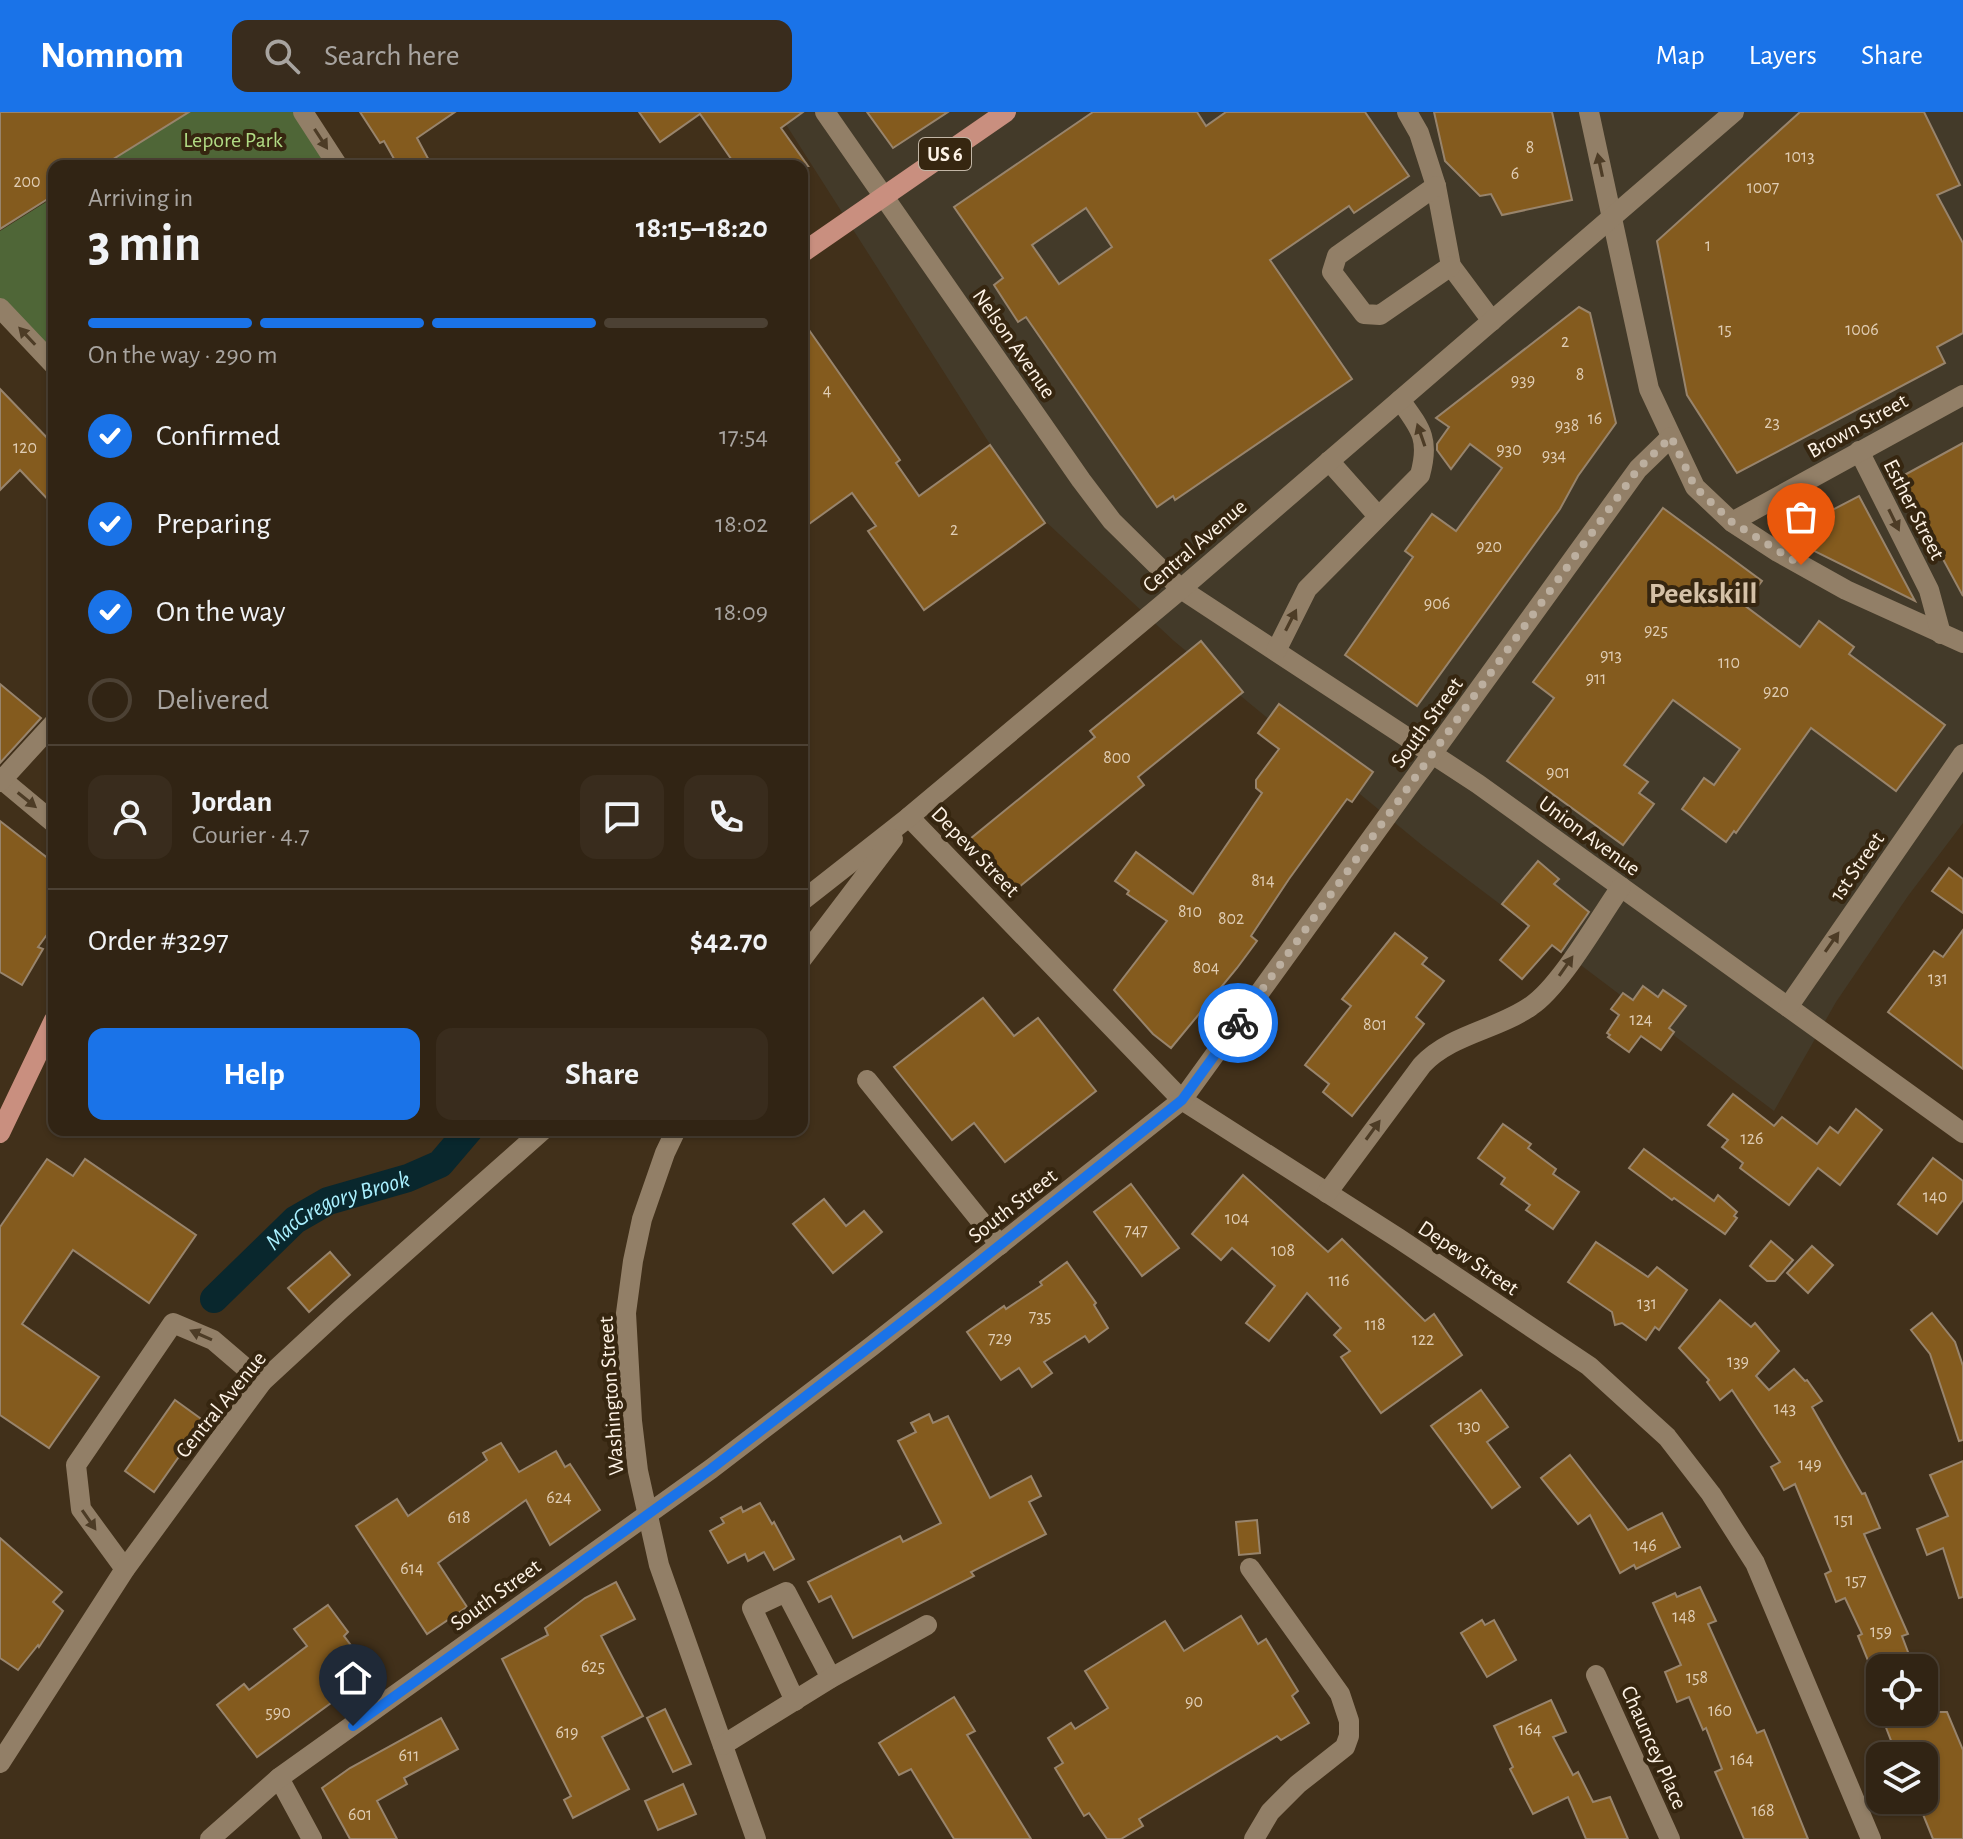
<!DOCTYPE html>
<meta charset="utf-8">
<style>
:root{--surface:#312414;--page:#392c1d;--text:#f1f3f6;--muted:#a8a4a0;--line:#4c4134;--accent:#1a73e8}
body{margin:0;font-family:"Alegreya Sans",sans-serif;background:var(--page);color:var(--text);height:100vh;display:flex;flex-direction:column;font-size:30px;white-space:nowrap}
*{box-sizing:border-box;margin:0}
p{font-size:26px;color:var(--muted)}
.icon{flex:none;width:44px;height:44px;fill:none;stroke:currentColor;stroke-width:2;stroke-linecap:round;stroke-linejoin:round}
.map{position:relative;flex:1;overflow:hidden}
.drawer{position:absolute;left:48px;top:48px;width:760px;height:976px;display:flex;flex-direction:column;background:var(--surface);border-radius:16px;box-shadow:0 2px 6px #0004,0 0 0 2px var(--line)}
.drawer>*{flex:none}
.tools{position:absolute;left:1866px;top:1542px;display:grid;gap:16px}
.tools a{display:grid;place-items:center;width:72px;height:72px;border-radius:16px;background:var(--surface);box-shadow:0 2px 6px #0004,0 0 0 2px var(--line);font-size:40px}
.pin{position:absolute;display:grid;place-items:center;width:68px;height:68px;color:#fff;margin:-82px -34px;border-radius:50% 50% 50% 0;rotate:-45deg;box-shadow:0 0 8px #0007}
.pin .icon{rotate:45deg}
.courier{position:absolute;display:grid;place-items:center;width:80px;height:80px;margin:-40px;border:6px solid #1a73e8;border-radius:50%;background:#fff;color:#222;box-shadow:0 2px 10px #0007}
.overview em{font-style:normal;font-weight:700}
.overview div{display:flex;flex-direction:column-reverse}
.overview{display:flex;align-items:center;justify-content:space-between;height:136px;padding:0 40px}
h1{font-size:52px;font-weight:700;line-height:60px}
.bar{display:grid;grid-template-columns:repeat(4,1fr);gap:12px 8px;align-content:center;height:96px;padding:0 40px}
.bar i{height:10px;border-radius:6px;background:var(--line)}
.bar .active{background:var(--accent)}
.bar p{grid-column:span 4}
.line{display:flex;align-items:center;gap:20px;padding:0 40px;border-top:2px solid var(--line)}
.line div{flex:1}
.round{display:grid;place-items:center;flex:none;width:84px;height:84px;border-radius:16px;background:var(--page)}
ol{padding:0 40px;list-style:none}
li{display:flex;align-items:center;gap:24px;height:88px}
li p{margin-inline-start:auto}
li .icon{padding:8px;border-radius:50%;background:var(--accent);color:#fff;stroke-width:4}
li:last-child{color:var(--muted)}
li i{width:44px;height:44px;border:4px solid var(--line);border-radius:50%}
.cta{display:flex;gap:16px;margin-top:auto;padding:16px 40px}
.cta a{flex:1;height:92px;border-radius:16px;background:var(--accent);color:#fff;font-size:32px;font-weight:700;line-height:92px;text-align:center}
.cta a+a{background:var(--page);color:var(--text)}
header{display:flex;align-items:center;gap:48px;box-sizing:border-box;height:112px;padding:0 40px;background:var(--accent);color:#fff}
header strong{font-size:38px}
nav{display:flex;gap:44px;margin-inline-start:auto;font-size:28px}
.search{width:560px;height:72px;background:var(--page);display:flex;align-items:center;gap:20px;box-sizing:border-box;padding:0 28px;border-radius:16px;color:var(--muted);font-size:30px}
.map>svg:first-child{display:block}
.commercial{fill:#433a29}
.green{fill:#4f6637}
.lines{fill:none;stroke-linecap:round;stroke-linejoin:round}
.canal{stroke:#09272d;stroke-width:28}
.building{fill:#845b1e;stroke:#98846c;stroke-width:2;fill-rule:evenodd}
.minor{stroke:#927f67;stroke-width:20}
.major{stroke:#c98f7f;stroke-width:20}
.oneway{fill:#4d3c26}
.done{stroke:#bcaf9f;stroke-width:8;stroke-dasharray:0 14.4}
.route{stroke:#1a73e8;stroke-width:10}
.labels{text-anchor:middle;stroke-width:8;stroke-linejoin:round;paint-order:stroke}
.number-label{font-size:18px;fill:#e0cdb4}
.shield{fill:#362610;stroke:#c2b6a6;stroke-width:2}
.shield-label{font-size:20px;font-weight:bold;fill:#fef3e6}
.park-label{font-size:22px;fill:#b1db84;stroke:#362610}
.street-label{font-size:22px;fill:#fef3e6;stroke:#362610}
.water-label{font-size:24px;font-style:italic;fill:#a9f0ff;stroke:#362610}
.district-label{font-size:30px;font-weight:bold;fill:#d5c1a7;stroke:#362610}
</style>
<header>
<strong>Nomnom</strong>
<div class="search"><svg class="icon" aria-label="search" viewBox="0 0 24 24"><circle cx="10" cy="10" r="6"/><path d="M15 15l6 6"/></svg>Search here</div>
<nav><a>Map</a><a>Layers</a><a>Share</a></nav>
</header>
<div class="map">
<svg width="1963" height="1727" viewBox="0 0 1963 1727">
<rect width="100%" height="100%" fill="#41301a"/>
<path class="commercial" d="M778 0H1963V711L1908 784 1836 890 1774 999 1423 734 1174 529 1030 395Z"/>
<g class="green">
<path d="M187 0H304L339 54H102Z"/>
<path d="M54 85V252L0 195V119Z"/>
</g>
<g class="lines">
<path class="canal" id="s1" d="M214 1187 295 1108 328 1089 408 1066 440 1052 469 1018"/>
</g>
<g class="building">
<path d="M0 0H189L102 54H54V83L0 117Z"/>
<path d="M360 0H455L417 26 432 54H398L384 29 380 31Z"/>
<path d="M639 0H803L781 16 808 54H736L700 2 660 30Z"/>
<path d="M867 0H948L893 36Z"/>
<path d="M1093 0H1197L1206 14 1226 0H1365L1409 64 1354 101 1349 94 1270 148 1352 267 1175 388 1173 384 1157 395 1026 205 1018 210 994 173 1003 166 954 95ZM1086 96 1112 135 1059 172 1032 133Z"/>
<path d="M1434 0H1552L1572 88 1502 103 1491 82 1480 84 1445 49Z"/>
<path d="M1800 0H1924L1960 73 1937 83 1963 131V221L1937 235 1945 251 1737 361 1687 283 1657 129Z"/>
<path d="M1579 195 1590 201 1616 311 1578 364 1560 397 1417 594 1345 543 1413 445 1405 439 1432 402 1456 419 1502 356 1470 332 1451 357 1437 338V332L1449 315 1436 306Z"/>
<path d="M802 208 900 348 896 351 919 384 990 333 1045 411 924 498 868 419 876 414 852 381 802 417Z"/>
<path d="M0 277 54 333V394L20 358 0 378Z"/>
<path d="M1963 331V484L1899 366Z"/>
<path d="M1859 384 1915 489 1796 430V417Z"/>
<path d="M1663 396 1762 469 1744 493 1800 535 1819 509 1854 535 1849 542 1945 613 1896 679 1811 616 1736 721 1734 719 1726 730 1682 697 1704 666 1714 673 1740 637 1673 588 1624 653 1648 670 1639 681 1654 692 1623 733 1507 649 1554 586 1533 570Z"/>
<path d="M1201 529 1243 580 1138 665 1144 673 1013 780 970 727 1095 625 1090 619Z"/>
<path d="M0 572 41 606 0 651Z"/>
<path d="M1279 592 1373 660 1352 690 1347 687 1289 767 1251 824 1257 829 1237 856 1171 936 1153 922 1114 878 1167 809 1127 782 1129 779 1115 769 1136 740 1193 782 1262 681 1256 676V668L1279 637 1258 621Z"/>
<path d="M0 709 54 751V813L38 835 43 837 22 873 0 860Z"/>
<path d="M1538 749 1559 767 1554 772 1589 800 1561 840 1552 833 1522 867 1500 848 1529 814 1502 792Z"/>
<path d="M1949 756 1963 767V801L1932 779Z"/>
<path d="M1963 818V957L1888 900 1934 839 1943 845Z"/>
<path d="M1395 821 1427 846 1422 852 1444 869 1416 905 1424 912 1352 1004 1323 980 1329 972 1305 953 1351 894 1342 887Z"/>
<path d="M1643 874 1658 885 1663 878 1686 894 1669 916 1674 920 1661 938 1641 924 1629 940 1608 925 1610 923 1607 921 1619 903 1611 897 1623 881 1633 888Z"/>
<path d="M983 886 1014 924 1038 906 1096 979 1005 1050 974 1011 952 1028 894 955Z"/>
<path d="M1733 982 1774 1014 1782 1005 1817 1032 1830 1015 1838 1021 1856 997 1882 1018 1840 1073 1818 1056 1789 1093 1740 1056 1743 1051 1722 1035 1728 1028 1708 1013Z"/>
<path d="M1503 1012 1531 1032 1528 1036 1556 1057 1553 1062 1579 1080 1553 1117 1526 1098 1530 1093 1501 1072 1505 1066 1478 1046Z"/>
<path d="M1644 1037 1714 1089 1718 1083 1737 1100 1734 1104 1737 1106 1725 1122 1674 1086 1672 1088 1629 1056Z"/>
<path d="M1933 1046 1963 1069V1088L1937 1122 1898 1092Z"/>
<path d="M47 1047 73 1064 85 1047 196 1123 149 1191 73 1138 22 1212 99 1265 49 1336 0 1303V1115Z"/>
<path d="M1243 1063 1328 1140 1342 1127 1425 1209 1434 1202 1462 1243 1381 1301 1341 1245 1350 1239 1334 1223 1341 1216 1307 1181 1269 1229 1246 1211 1275 1174 1232 1136 1221 1148 1192 1122Z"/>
<path d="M1131 1072 1179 1136 1142 1164 1094 1100Z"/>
<path d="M824 1087 846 1114 864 1099 882 1120 833 1161 793 1112Z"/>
<path d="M1771 1129 1793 1148 1775 1169H1767L1750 1154Z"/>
<path d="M1596 1130 1648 1165 1657 1155 1687 1178 1659 1218 1655 1215 1646 1228 1622 1211 1615 1213 1612 1200 1568 1170Z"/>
<path d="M1812 1134 1833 1153 1808 1181 1787 1161Z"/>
<path d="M330 1140 350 1163 309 1200 288 1176Z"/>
<path d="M1067 1150 1096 1191 1094 1193 1108 1216 1089 1230 1085 1224 1044 1250 1052 1261 1032 1275 1019 1256 1001 1268 967 1220 1004 1194 1006 1197 1042 1173 1040 1170Z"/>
<path d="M1720 1188 1751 1215 1755 1211 1779 1239 1756 1264 1769 1278 1794 1257 1805 1269 1807 1268 1822 1289 1812 1295 1862 1382 1865 1381 1880 1416 1864 1422 1908 1522 1902 1524 1914 1556H1871L1858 1524 1862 1522 1845 1486 1836 1490 1825 1462 1831 1459 1795 1372 1784 1378 1771 1355 1780 1350 1732 1278 1720 1288 1707 1270 1709 1268 1679 1236Z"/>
<path d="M1932 1201 1955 1230 1963 1254V1328L1959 1329 1930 1242 1911 1218Z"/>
<path d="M1481 1278 1508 1315 1487 1330 1520 1375 1492 1396 1431 1314Z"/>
<path d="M175 1288 204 1309 154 1380 125 1359Z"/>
<path d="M929 1302 933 1311 948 1304 990 1386 1031 1364 1041 1384 1029 1390 1046 1422 971 1460 974 1464 853 1526 831 1484 819 1490 808 1470 900 1424 903 1430 941 1411 898 1329 916 1320 911 1311Z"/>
<path d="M501 1331 519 1360 556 1339 565 1355 570 1352 600 1398 550 1433 526 1388 438 1451 467 1495 427 1522 356 1414 397 1387 408 1404 487 1348 483 1341Z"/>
<path d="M1570 1343 1628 1418 1662 1401 1680 1435 1636 1457 1634 1453 1620 1461 1590 1403 1578 1412 1541 1366Z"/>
<path d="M1963 1349V1485L1959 1486 1943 1436 1927 1443 1917 1417 1948 1404 1930 1363Z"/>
<path d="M760 1391 772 1412 774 1410 794 1447 774 1458 764 1440 748 1449 745 1442 728 1451 710 1419 724 1411 721 1406 741 1395 743 1400Z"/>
<path d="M1257 1408 1260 1441 1239 1443 1236 1410Z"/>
<path d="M0 1426 62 1480 53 1490 63 1499 39 1535 38 1533 18 1558 0 1546Z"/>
<path d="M616 1470 635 1507 601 1524 643 1604 602 1625 629 1677 573 1706 564 1688 571 1684 502 1547 548 1523 545 1516 585 1486Z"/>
<path d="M1700 1475 1716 1509 1708 1512 1757 1621 1764 1618 1808 1727H1744L1715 1660 1722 1657 1706 1616 1703 1618 1689 1585 1677 1590 1665 1560 1681 1553 1653 1491 1675 1481 1677 1485Z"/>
<path d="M328 1493 348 1520 344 1524 372 1561 257 1645 217 1593 244 1572 249 1578 307 1534 294 1517Z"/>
<path d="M1241 1504 1258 1532 1266 1527 1298 1579 1292 1584 1309 1611 1281 1628 1277 1624 1139 1707 1143 1714 1121 1727H1107L1089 1701 1084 1704 1055 1656 1063 1651 1048 1626 1071 1611 1075 1617 1108 1596 1085 1559 1165 1509 1184 1539Z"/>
<path d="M1482 1508 1485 1513 1494 1508 1516 1548 1487 1565 1461 1521Z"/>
<path d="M954 1585 975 1619 967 1623 1031 1727H954L911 1657 899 1663 879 1631Z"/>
<path d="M1551 1588 1566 1620 1553 1625 1573 1663 1578 1660 1593 1690 1610 1685 1628 1727H1586L1568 1685 1533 1702 1510 1657 1513 1655 1494 1614Z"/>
<path d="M665 1597 691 1652 673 1660 647 1606Z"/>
<path d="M1880 1600H1947L1963 1638V1727H1933L1918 1690 1924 1688V1644H1897Z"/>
<path d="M441 1606 458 1637 404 1666 407 1672 377 1689 397 1727H350L322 1676 350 1656Z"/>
<path d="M683 1672 696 1702 658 1718 645 1689Z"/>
</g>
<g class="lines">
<g class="minor">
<path d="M303 0 338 54"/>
<path d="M825 0 1081 368 1112 409 1181 477 1478 672 1963 1021"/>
<path d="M1407 0 1419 21 1436 74 1451 154 1492 209"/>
<path d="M1589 0 1649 277 1695 375 1732 410 1778 440 1846 478 1963 531"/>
<path d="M1436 74 1337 144 1332 160 1364 202 1380 203 1451 154"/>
<path d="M0 196 54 253"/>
<path d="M1859 339 1929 478 1941 522"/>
<path d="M1329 349 1378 404"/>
<path d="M1732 410 1963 283"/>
<path d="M1276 539 1307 477 1420 363C1430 327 1421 317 1400 288"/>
<path d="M0 666 54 711"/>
<path d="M0 670 54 611"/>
<path d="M909 705 1182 988 1398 1126 1589 1254 1667 1325 1711 1382 1755 1451 1871 1727"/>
<path d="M802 789 909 705 1181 477 1734 0"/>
<path d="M802 847 893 727"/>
<path d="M1788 895 1963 642"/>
<path d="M867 968 1000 1133"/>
<path d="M676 1018 665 1041 642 1107 633 1149 626 1201 632 1309 638 1359 659 1453 756 1727"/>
<path d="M1327 1081 1422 953C1451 922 1497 918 1531 894 1561 874 1599 806 1621 775"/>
<path d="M1250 1456 1340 1582 1349 1609V1624L1345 1635 1298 1672 1270 1700 1254 1727"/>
<path d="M125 1457 81 1397 76 1353 173 1211 213 1228 262 1270"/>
<path d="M1596 1563 1670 1727"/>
<path d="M795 1589 752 1496 786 1480 831 1566"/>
<path d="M723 1633 831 1566 927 1513"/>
<path d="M0 1651 125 1457 262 1270 341 1197 543 1018"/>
<path d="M279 1666 312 1727"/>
<path d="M210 1727 279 1666 711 1357 872 1234 1182 988 1638 357 1671 325"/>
</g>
<g class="major">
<path d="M802 141 1006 0"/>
<path d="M0 1021 54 908"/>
</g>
</g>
<defs><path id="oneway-solid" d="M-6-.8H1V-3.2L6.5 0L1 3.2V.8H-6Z" transform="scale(2)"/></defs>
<g class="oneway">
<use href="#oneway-solid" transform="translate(321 27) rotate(57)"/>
<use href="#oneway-solid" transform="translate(1600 53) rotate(-102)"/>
<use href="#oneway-solid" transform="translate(27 224) rotate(-133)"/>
<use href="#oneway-solid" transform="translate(1421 323) rotate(-109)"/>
<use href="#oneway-solid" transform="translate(1894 408) rotate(64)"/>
<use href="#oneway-solid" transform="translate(1291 508) rotate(-63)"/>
<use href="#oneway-solid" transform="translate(27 688) rotate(39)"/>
<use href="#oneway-solid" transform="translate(1832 830) rotate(-55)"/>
<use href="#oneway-solid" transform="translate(1566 854) rotate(-55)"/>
<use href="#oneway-solid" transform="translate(1373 1018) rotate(-54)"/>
<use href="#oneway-solid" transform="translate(201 1223) rotate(-156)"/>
<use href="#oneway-solid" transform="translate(89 1408) rotate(55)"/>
</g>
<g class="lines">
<path class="done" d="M1238 911 1638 357 1671 325 1695 375 1732 410 1801 453"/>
<path class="route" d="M353 1614 711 1357 936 1184 1182 988 1238 911"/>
</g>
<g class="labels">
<g class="number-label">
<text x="1530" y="41">8</text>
<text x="1800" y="50">1013</text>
<text x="1515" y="67">6</text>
<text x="27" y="75">200</text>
<text x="1763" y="81">1007</text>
<text x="1708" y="139">1</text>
<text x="1725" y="223">15</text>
<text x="1862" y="223">1006</text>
<text x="1565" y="235">2</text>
<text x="1580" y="268">8</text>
<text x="1523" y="274">939</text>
<text x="827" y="284">4</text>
<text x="1595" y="312">16</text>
<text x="1772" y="316">23</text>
<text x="1567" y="319">938</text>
<text x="25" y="341">120</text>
<text x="1509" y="343">930</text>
<text x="1554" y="349">934</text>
<text x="954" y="423">2</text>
<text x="1489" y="440">920</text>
<text x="1437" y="497">906</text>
<text x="1656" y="524">925</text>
<text x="1611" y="549">913</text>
<text x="1729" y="556">110</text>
<text x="1596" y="572">911</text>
<text x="1776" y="585">920</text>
<text x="1117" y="651">800</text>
<text x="1558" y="666">901</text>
<text x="1263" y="774">814</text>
<text x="1190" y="805">810</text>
<text x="1231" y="812">802</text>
<text x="1206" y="861">804</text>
<text x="1938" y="872">131</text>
<text x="1641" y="913">124</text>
<text x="1375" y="918">801</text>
<text x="1752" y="1032">126</text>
<text x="1935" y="1090">140</text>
<text x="1237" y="1112">104</text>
<text x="1136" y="1124">747</text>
<text x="1283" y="1144">108</text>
<text x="1339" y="1174">116</text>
<text x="1647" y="1197">131</text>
<text x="1040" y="1210">735</text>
<text x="1375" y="1218">118</text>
<text x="1000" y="1232">729</text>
<text x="1423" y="1233">122</text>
<text x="1738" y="1255">139</text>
<text x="1785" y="1302">143</text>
<text x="1469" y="1320">130</text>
<text x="1810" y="1358">149</text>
<text x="559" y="1391">624</text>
<text x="459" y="1411">618</text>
<text x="1844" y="1413">151</text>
<text x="1645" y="1439">146</text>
<text x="412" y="1462">614</text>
<text x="1856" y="1474">157</text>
<text x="1684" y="1510">148</text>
<text x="1881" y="1525">159</text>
<text x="593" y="1560">625</text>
<text x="1697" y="1571">158</text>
<text x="1194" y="1595">90</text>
<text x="1720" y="1604">160</text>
<text x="278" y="1606">590</text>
<text x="1530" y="1623">164</text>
<text x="567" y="1626">619</text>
<text x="409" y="1649">611</text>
<text x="1742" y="1653">164</text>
<text x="1763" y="1704">168</text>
<text x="360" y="1708">601</text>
</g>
<rect class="shield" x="919" y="26" width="52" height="32" rx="6"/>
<g class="shield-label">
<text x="945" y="49">US 6</text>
</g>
<g class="park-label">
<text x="233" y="35">Lepore Park</text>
</g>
<g class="street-label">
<text transform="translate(1015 231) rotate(55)" y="8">Nelson Avenue</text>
<text transform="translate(1857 313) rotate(-29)" y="8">Brown Street</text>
<text transform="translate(1915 397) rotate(63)" y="8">Esther Street</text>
<text transform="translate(1194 433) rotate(-41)" y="8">Central Avenue</text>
<text transform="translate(1426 610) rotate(-54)" y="8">South Street</text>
<text transform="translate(1590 723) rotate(36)" y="8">Union Avenue</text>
<text transform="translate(976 739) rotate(46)" y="8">Depew Street</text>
<text transform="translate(1856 754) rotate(-55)" y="8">1st Street</text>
<text transform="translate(1012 1093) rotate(-38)" y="8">South Street</text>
<text transform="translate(1469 1145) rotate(34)" y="8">Depew Street</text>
<text transform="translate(610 1284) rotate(-94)" y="8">Washington Street</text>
<text transform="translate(220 1292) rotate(-51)" y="8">Central Avenue</text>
<text transform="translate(495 1482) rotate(-36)" y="8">South Street</text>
<text transform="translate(1655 1635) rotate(66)" y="8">Chauncey Place</text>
</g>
<g class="water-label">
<text dy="8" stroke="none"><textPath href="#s1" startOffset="156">MacGregory Brook</textPath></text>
</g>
<g class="district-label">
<text x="1703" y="491">Peekskill</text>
</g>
</g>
</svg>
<div class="tools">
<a><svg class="icon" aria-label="locate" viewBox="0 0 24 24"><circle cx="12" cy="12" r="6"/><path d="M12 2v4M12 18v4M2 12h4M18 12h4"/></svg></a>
<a><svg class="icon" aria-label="layers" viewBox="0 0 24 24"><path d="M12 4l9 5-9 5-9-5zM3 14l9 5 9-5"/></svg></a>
</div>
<div class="pin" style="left:1801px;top:453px;background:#ea580c"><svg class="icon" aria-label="bag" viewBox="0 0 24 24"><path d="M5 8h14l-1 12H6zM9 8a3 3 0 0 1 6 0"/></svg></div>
<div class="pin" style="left:353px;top:1614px;background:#1f2937"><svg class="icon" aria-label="home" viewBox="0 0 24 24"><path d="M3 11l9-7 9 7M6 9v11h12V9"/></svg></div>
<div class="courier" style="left:1238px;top:911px"><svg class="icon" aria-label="bike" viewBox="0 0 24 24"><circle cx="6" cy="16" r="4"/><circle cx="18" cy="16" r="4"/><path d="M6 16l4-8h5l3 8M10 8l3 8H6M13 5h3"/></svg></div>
<section class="drawer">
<div class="overview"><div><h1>3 min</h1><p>Arriving in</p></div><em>18:15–18:20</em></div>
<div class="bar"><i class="active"></i><i class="active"></i><i class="active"></i><i></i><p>On the way · 290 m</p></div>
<ol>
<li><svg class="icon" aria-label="check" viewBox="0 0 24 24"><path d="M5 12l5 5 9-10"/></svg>Confirmed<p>17:54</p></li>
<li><svg class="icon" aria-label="check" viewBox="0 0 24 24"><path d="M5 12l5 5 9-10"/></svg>Preparing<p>18:02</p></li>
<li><svg class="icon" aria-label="check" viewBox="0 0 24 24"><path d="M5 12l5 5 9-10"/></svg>On the way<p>18:09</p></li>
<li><i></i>Delivered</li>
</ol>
<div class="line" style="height:144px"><a class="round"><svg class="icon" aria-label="person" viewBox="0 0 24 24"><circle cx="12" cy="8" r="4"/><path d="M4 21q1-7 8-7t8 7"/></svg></a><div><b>Jordan</b><p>Courier · 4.7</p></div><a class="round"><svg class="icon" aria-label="chat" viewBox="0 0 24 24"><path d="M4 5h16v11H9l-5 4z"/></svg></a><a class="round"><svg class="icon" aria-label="phone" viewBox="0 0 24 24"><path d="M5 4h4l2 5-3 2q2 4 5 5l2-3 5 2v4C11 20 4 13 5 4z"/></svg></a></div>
<div class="line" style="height:104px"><div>Order #3297</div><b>$42.70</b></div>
<div class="cta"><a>Help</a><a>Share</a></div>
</section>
</div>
